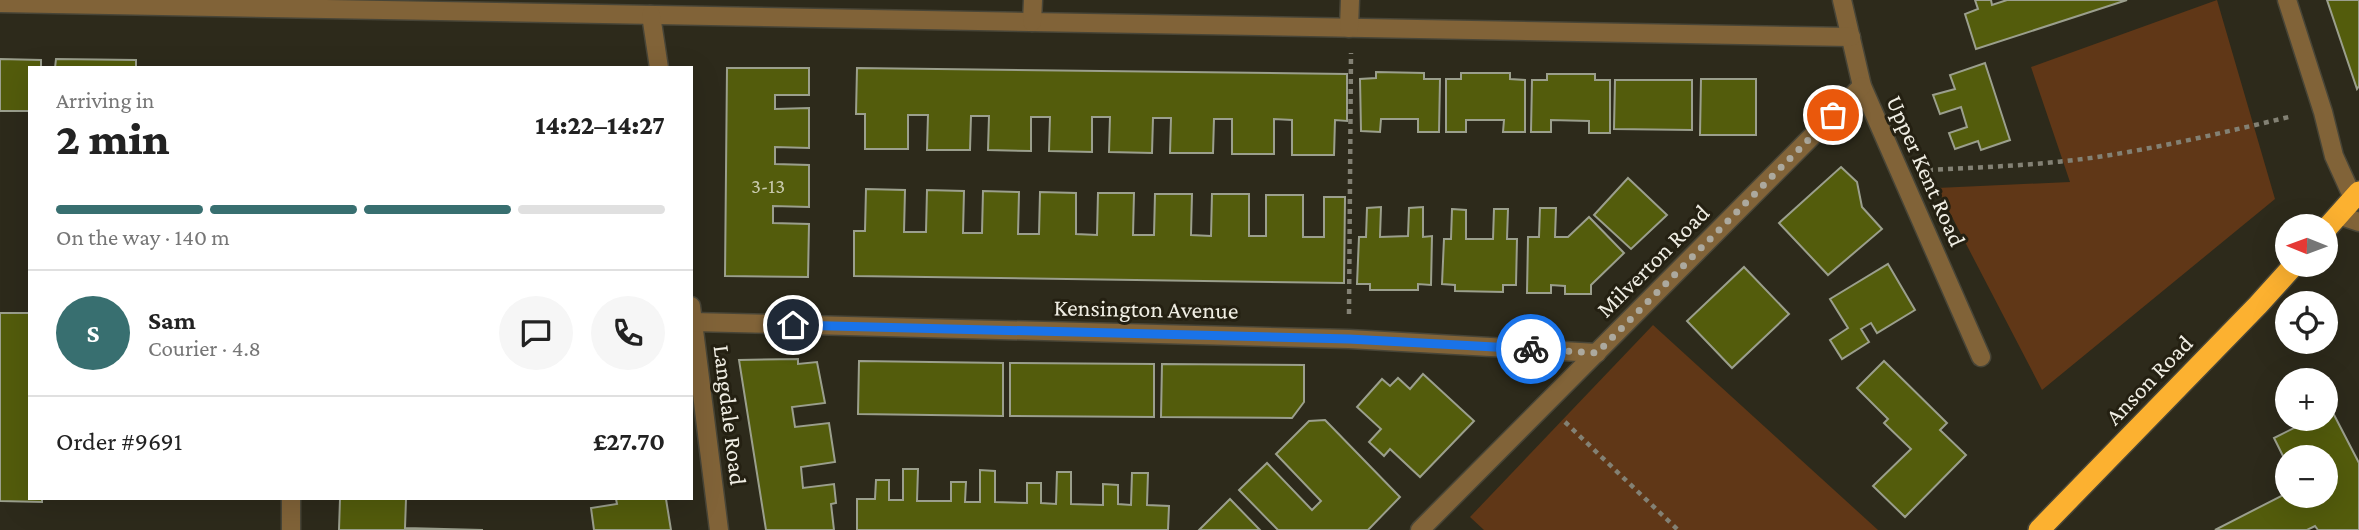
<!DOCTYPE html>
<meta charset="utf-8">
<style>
:root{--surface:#fff;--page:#f6f6f6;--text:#222;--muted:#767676;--line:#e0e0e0;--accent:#386f70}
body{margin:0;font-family:"Crimson Pro",serif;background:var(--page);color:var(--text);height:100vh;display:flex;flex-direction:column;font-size:26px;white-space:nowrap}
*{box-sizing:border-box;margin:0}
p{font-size:23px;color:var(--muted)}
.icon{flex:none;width:38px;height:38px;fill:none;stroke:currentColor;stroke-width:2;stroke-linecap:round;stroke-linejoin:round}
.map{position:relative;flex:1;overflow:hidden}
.details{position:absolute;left:28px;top:66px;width:665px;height:434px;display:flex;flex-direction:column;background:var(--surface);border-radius:0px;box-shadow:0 7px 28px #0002}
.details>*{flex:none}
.needle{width:46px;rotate:271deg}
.fabs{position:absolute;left:2275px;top:214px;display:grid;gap:14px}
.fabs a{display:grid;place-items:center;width:63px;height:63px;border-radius:50%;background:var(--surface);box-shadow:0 7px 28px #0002;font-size:35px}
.pin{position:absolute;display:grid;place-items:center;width:60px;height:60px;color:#fff;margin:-30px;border:4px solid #fff;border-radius:50%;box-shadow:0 2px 7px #0007}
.courier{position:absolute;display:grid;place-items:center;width:70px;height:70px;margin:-35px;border:5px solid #1a73e8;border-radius:50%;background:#fff;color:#222;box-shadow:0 2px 9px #0007}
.head em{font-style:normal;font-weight:800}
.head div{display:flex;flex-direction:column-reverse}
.head{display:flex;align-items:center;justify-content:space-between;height:119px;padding:0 28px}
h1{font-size:46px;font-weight:800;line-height:52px}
.bar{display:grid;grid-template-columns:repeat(4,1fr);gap:10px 7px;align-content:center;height:84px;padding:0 28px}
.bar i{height:9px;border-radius:5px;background:var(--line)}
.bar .active{background:var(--accent)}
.bar p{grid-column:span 4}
.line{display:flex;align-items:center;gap:18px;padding:0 28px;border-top:2px solid var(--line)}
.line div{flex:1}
.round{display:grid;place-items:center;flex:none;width:74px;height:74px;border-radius:37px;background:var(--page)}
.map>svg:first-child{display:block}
.green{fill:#603717}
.building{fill:#535c0c;stroke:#9b9f8d;stroke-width:2}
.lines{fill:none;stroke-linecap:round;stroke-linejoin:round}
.minor-casing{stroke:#484537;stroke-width:21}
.highway-casing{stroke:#484537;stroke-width:24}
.path{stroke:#838174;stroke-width:4.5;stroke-dasharray:5 5;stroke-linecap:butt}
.minor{stroke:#816338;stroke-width:18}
.highway{stroke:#fcb130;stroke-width:21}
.done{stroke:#aca99e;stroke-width:7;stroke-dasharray:0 12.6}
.route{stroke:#1a73e8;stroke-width:9}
.labels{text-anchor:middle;stroke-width:6;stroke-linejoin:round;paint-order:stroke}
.number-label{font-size:21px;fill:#c9caae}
.street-label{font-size:24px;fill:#f0eee4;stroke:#242012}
</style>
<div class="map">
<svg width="2359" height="530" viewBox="0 0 2359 530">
<rect width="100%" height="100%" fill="#2d2a1b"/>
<g class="green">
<path d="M2217 0 2275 199 2042 390 1937 188 2070 182 2031 67Z"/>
<path d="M1653 325 1878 530H1484L1470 517Z"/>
</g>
<g class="building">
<path d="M1975 0H1991L1992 5 2007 0H2127L1976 49 1965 14 1978 9Z"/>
<path d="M2327 0H2359V86L2357 89Z"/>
<path d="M0 59 41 60V68H30V111H0Z"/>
<path d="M56 59 136 60V68H55Z"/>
<path d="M1985 63 2010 140 1981 150 1978 141 1955 149 1949 133 1967 127 1961 107 1940 114 1933 95 1955 89 1950 75Z"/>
<path d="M727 68H809V95H775V109L809 108V148L775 147V164L809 165V207L773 206V223L809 224 808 277 725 276Z"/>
<path d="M857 68 1347 74V121L1335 120 1334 155H1292V120L1274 119V154H1232V119H1214L1213 153H1170L1171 118H1153L1152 153 1109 152 1110 117H1092V152L1049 151 1050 117H1031V151L988 150 989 116H971L970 150H927L928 115H908V149H865V114H856Z"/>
<path d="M1376 72 1424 73V79H1440L1439 132H1418V119H1381L1380 132 1361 131 1360 79 1376 78Z"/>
<path d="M1461 73H1510V79L1525 80V132H1503L1504 120H1466V132H1446V79H1461Z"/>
<path d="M1547 74H1595V80H1610V133H1589V121L1551 120V132H1531L1532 80H1547Z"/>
<path d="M1701 79H1756V135H1700Z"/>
<path d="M1615 80H1692V130L1614 129Z"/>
<path d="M1841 167 1857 182 1862 207 1882 229 1828 275 1779 223Z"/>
<path d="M1628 178 1667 215 1631 249 1594 215Z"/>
<path d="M866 189 905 190 904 232H926L927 190 964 191 963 233H982L983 191 1019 192 1018 234H1039L1040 192 1076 193V234L1097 235 1098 193H1134L1133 235H1154L1155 194H1192L1191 235 1211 236 1212 194H1249V236H1266V195H1303V237H1324V197H1345L1344 283 854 276V231H865Z"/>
<path d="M1381 207 1380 237 1408 236 1409 208 1423 207V237L1432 236 1431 285 1418 284V290H1370V284H1357L1359 237H1366L1367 208Z"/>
<path d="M1540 208H1556L1555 237H1568L1589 217 1624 253 1591 285V294H1565V286L1551 285V293H1527L1528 237H1539Z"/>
<path d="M1452 209 1466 210V239H1493L1494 209H1508L1507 239H1517L1516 285H1503V292L1455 291V285L1442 284 1444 239H1451Z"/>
<path d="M1888 264 1915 310 1877 333 1871 323 1861 329 1869 342 1842 359 1830 340 1848 328 1830 299Z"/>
<path d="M1744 267 1789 314 1732 368 1687 321Z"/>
<path d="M0 313H30V499H42V502L0 501Z"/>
<path d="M798 359V364L817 362 825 403 792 407 795 427 829 423 835 462 801 467 803 488 834 484 836 503 831 504 834 530H766L739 360Z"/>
<path d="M859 361 1003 363V416L858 414Z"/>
<path d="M1884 361 1947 423 1940 430 1966 455 1905 517 1873 486 1911 449 1884 423 1888 419 1857 388Z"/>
<path d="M1010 363 1154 364V417L1010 416Z"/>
<path d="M1162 364 1304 365V402L1292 418 1161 417Z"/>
<path d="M1423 374 1474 421 1420 477 1390 449 1384 456 1369 442 1381 429 1357 407 1382 379 1390 386 1398 378 1410 389Z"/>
<path d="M2331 409 2359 463V530H2318L2315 526 2307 530H2215L2287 493 2292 503 2304 497 2303 495H2326V457H2287V464L2274 438 2314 418H2326V412Z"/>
<path d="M1325 420 1400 497 1368 530H1278L1239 490 1267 463 1312 510 1321 501 1276 454 1309 421Z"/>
<path d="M903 469H918L917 501H951V482H966L965 502H980V470L995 471V502L1027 503V483H1041V503L1056 504 1057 472H1071V504L1103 505V484L1118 485V504L1131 505 1132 473H1148L1147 505 1169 506 1168 530H857V499H875L876 480H889V500H903Z"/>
<path d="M340 499H406L405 528 483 530H339Z"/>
<path d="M616 499H666L671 530H594L591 508 617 504Z"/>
<path d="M1230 499 1260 530H1199Z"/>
</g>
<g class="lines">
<defs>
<g id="minor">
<path d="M1842 0 1862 86 1981 357"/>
<path d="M2287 0 2323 112 2334 156 2353 198"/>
<path d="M0 3 1851 37"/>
<path d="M651 15 659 68"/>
<path d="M1032 22 1033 0"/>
<path d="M1349 28 1350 0"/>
<path d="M2338 215 2359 222"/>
<path d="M691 306 719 530"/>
<path d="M693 322 1349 339 1597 353"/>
<path d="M291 530V499"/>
<path d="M1420 530 1862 86"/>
</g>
<g id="highway">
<path d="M2326 229 2359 192"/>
<path d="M2039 530 2258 305 2295 264"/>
</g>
</defs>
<use href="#minor" class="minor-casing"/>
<use href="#highway" class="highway-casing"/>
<g class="path">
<path d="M1928 170C1987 167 2046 165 2104 156 2168 146 2230 131 2293 116"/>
<path d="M1349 314 1351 53"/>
<path d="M1565 422 1678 530"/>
</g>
<use href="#minor" class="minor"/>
<use href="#highway" class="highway"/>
</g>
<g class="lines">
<path class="done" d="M1531 349 1597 353 1833 115"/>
<path class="route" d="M793 325 1349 339 1531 349"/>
</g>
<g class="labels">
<g class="number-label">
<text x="768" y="193">3-13</text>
</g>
<g class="street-label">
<text transform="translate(1926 171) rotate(66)" y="8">Upper Kent Road</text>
<text transform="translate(1653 261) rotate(-45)" y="8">Milverton Road</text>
<text transform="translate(1146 309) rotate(1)" y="8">Kensington Avenue</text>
<text transform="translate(2149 380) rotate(-46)" y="8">Anson Road</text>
<text transform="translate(730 415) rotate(83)" y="8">Langdale Road</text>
</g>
</g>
</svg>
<div class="fabs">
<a><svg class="needle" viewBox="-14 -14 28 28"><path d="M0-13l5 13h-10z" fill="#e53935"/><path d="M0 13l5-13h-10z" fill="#767676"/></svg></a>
<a><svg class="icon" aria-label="locate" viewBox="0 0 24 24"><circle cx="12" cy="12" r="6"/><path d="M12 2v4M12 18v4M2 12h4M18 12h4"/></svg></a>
<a>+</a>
<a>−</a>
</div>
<div class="pin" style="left:1833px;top:115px;background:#ea580c"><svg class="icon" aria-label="bag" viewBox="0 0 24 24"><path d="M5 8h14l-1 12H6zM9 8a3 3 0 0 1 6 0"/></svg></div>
<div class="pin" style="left:793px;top:325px;background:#1f2937"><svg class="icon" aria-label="home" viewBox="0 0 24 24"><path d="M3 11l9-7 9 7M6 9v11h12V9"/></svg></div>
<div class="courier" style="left:1531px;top:349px"><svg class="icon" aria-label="bike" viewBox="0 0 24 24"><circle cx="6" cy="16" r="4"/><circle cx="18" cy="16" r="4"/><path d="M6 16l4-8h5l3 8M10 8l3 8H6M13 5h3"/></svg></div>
<section class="details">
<div class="head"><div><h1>2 min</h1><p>Arriving in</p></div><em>14:22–14:27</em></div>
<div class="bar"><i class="active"></i><i class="active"></i><i class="active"></i><i></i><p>On the way · 140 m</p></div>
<div class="line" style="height:126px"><b class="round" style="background:var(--accent);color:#fff">S</b><div><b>Sam</b><p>Courier · 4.8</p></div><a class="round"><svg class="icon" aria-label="chat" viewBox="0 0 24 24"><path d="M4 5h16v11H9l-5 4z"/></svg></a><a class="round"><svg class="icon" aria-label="phone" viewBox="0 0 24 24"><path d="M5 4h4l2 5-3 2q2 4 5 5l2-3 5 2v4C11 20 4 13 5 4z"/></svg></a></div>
<div class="line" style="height:91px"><div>Order #9691</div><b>£27.70</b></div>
</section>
</div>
